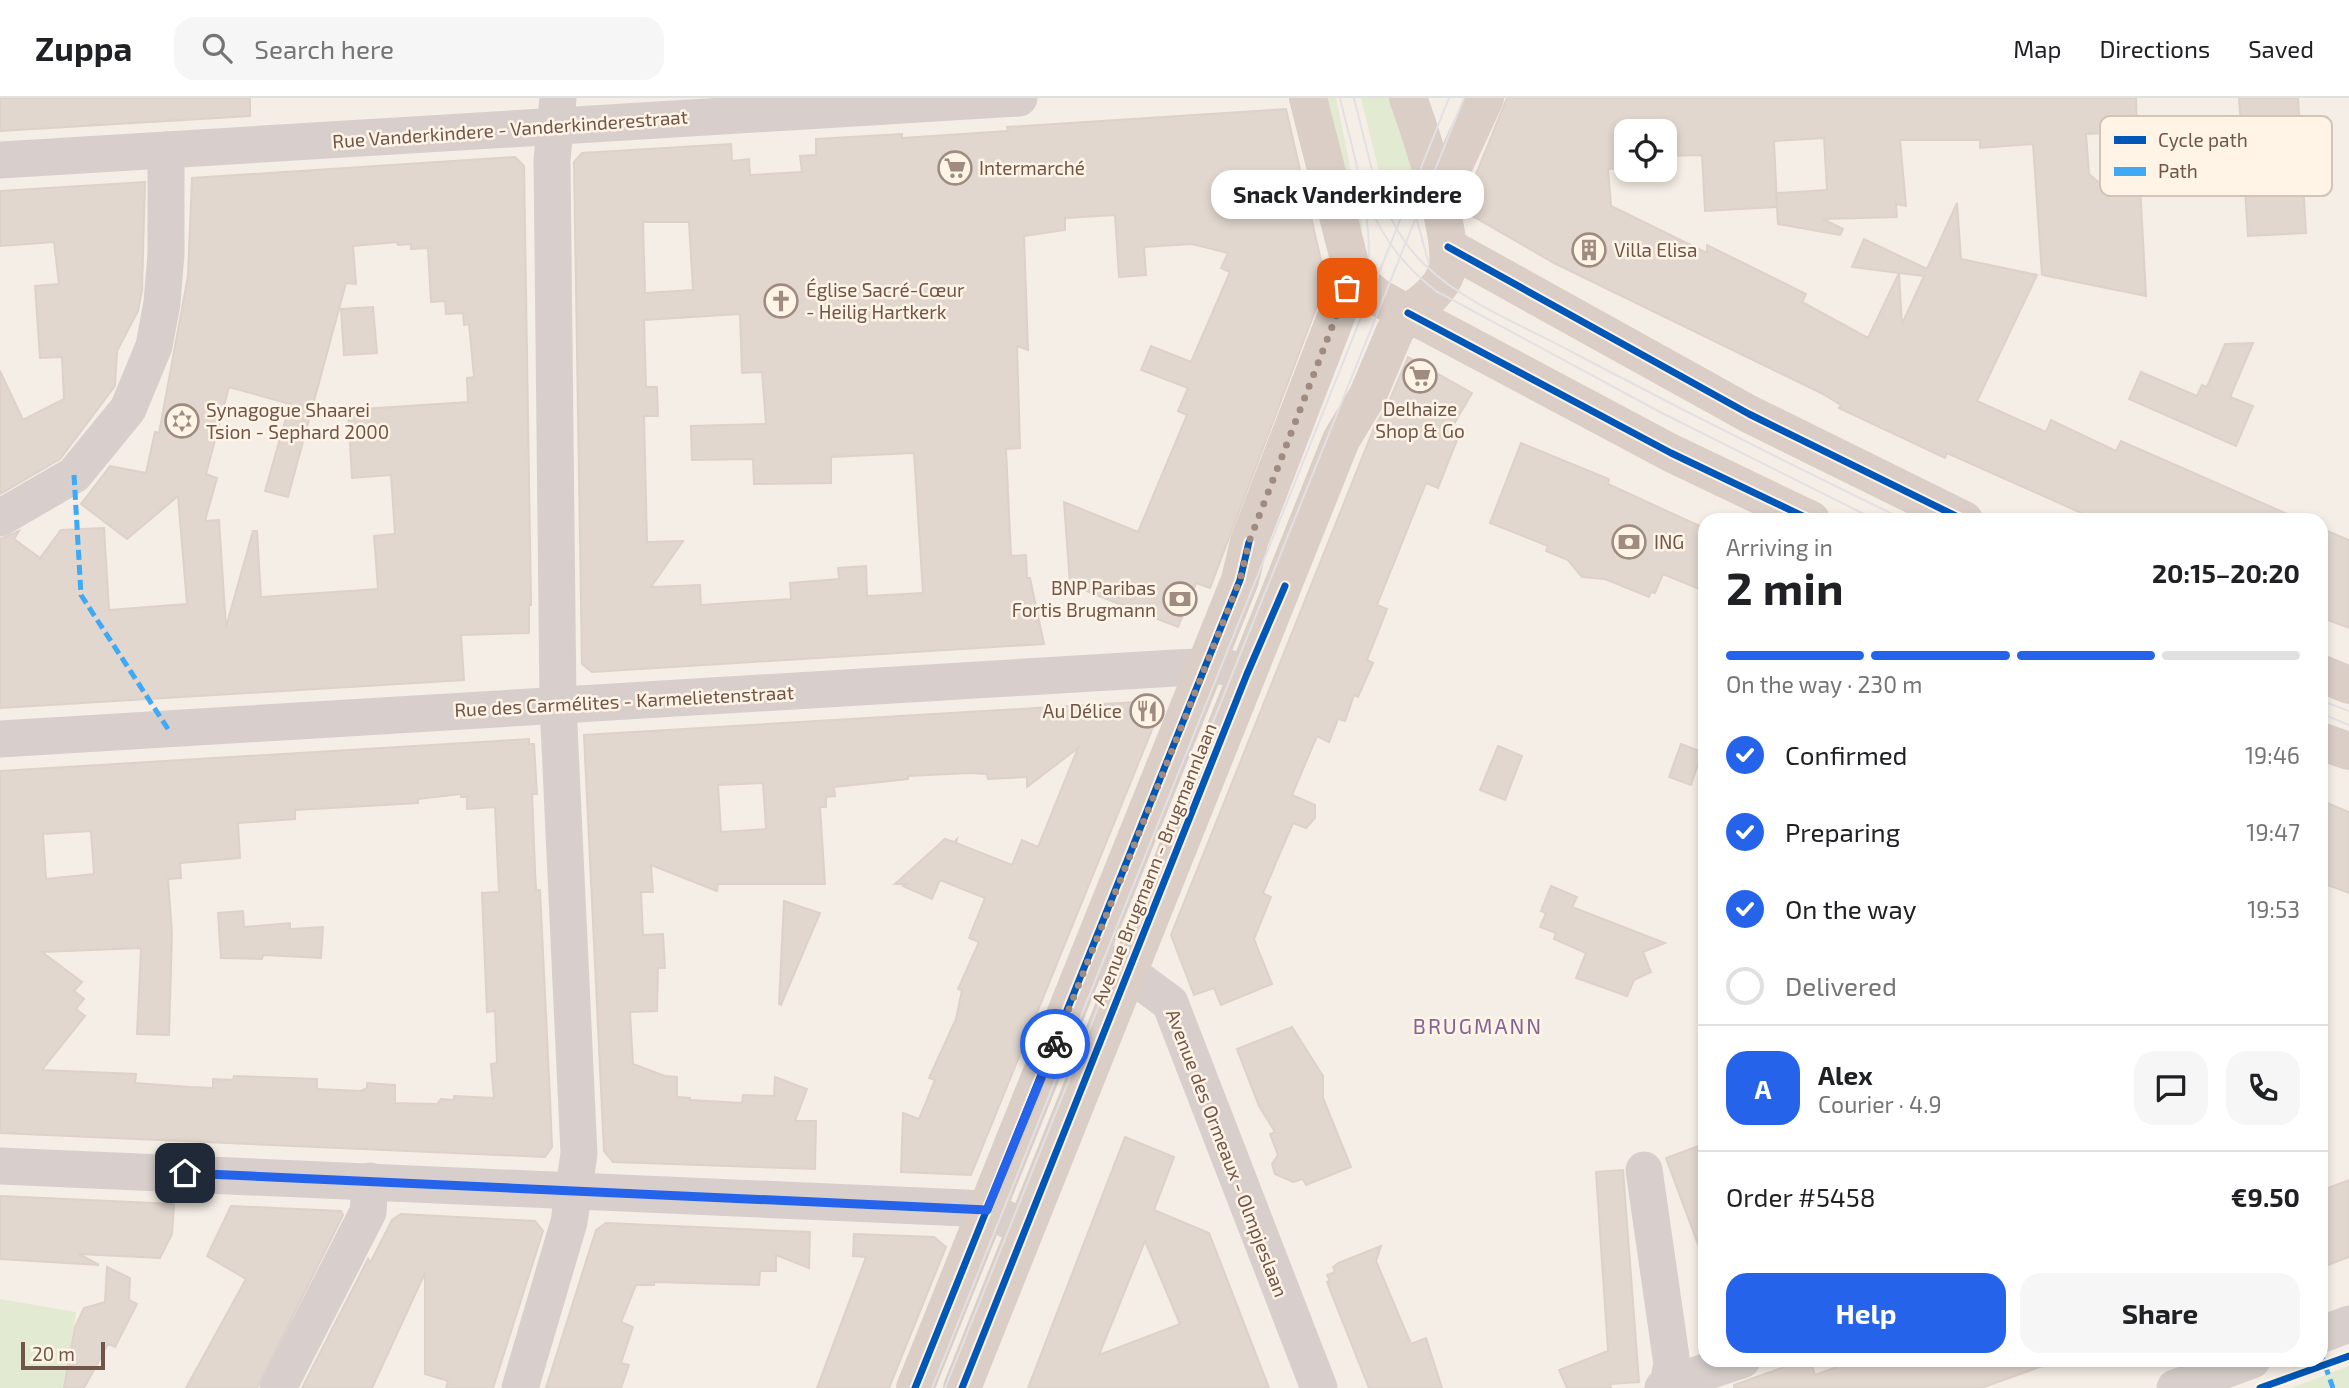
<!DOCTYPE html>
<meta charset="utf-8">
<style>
:root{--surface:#fff;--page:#f6f6f6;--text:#202124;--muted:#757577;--line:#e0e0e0;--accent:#2563eb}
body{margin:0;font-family:"Exo 2",sans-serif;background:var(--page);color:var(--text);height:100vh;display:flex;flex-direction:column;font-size:26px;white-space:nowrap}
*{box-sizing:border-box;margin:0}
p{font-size:23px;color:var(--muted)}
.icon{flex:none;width:38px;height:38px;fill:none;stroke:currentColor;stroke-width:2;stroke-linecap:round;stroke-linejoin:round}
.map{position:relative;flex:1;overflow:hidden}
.sheet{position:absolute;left:1698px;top:415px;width:630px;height:854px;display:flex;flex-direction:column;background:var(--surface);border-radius:21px;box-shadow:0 4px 10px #0003}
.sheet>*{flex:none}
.controls{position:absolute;left:1614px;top:21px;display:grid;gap:14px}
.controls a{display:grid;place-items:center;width:63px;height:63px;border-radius:14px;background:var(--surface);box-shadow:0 4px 10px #0003;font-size:35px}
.scale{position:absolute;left:21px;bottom:18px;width:84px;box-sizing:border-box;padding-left:7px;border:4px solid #715549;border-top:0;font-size:19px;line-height:24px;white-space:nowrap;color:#715549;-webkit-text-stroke:5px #fff4e6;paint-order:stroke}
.pin{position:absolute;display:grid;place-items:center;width:60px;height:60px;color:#fff;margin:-30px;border-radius:14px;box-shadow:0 4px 10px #0006}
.courier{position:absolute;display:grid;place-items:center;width:70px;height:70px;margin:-35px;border:5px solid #2563eb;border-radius:50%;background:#fff;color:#222;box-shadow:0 2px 9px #0007}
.bubble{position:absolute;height:49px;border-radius:21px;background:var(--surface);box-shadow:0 4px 10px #0003;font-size:23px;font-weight:700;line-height:49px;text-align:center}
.head em{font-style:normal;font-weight:700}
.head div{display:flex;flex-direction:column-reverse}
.head{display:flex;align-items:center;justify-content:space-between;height:119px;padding:0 28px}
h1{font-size:46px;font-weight:700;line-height:52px}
.bar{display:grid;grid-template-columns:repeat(4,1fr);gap:10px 7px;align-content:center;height:84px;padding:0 28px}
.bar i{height:9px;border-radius:5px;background:var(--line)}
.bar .current{background:var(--accent)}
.bar p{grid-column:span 4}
.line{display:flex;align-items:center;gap:18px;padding:0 28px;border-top:2px solid var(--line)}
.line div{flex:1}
.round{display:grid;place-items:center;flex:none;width:74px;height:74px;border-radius:21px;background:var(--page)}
ol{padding:0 28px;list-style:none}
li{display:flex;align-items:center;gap:21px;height:77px}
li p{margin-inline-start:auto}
li .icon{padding:7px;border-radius:50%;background:var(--accent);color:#fff;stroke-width:4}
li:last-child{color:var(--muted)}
li i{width:38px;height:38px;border:4px solid var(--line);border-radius:50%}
.cta{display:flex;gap:14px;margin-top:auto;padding:14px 28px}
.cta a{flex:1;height:80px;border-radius:21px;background:var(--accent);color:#fff;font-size:28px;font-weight:700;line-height:80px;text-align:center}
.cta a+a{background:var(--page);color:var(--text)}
header{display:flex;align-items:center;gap:42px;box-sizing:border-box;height:98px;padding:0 35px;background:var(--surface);border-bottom:2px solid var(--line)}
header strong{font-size:33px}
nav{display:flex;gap:38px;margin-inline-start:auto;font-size:24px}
.search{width:490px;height:63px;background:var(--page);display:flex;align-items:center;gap:18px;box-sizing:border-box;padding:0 24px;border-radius:21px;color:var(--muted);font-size:26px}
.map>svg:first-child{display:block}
.green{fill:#e2ebd1}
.building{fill:#e1d7ce;stroke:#ded1c9;stroke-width:2;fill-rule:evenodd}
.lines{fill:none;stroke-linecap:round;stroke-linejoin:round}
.minor{stroke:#d8cfcc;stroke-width:37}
.major{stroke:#dacec6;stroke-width:38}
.tram{stroke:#e3e0e3;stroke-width:2}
.quiet{stroke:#3fa9f5;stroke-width:5;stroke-dasharray:10 5;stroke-linecap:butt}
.cycleway-casing{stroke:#fff4e6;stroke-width:11}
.cycleway{stroke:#0057b8;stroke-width:7}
.done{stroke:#9f8b80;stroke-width:7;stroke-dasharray:0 12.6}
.route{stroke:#2563eb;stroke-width:9}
.labels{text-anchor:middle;stroke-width:5;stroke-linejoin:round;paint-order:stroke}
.street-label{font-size:19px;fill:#715549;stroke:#fff4e6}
.poi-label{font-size:19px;fill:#715549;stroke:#fff4e6;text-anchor:start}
.neighbourhood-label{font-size:21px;letter-spacing:2px;fill:#826495;stroke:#fff4e6}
.key{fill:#fff4e6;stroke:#d4c4b7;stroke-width:2}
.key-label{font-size:19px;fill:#715549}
</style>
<header>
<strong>Zuppa</strong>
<div class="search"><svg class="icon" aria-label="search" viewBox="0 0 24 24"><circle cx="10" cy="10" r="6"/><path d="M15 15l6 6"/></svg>Search here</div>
<nav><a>Map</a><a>Directions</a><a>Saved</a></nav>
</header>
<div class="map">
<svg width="2349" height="1290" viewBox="0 0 2349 1290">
<rect width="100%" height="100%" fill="#f5eee6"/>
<g class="green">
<path d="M1328 0H1336L1362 125 1361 157 1325 6Z"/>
<path d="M1361 0H1392L1414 71 1396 113 1381 82Z"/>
<path d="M0 1201 76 1214 64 1290H0Z"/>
<path d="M2349 1268V1290H2291Z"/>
</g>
<g class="building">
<path d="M0 0H250V18L0 33Z"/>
<path d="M1507 0H2136L2137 34 2086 36 2089 76 2103 88 2140 86 2146 198 2042 177 2033 46 1980 50V42H1900L1906 108 1896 106 1897 119 1823 121 1843 131 1840 137 1778 126 1776 95 1827 92 1824 40 1774 43 1777 109 1705 113 1702 57 1664 58V33H1626V70L1608 71 1611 108 1707 155V147L1806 196 1802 204 1868 240 1899 175 1852 169 1864 141 1927 171 1957 105 1961 161 2037 177 1977 303 2046 334 2051 322 2116 353 2121 343 2301 422H2097L1947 355 1945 360 1839 310 1841 307 1821 295 1554 165 1464 113 1463 108ZM1899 175 1924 178 1902 226Z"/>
<path d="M2239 0H2298L2306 135 2248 138Z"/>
<path d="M1286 11 1326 184 1210 490 1196 485 1178 529 1150 518 1142 520 1130 515 1126 509 1070 486 1064 404 1138 434 1187 317 1178 313 1188 290 1141 272 1151 248 1191 264 1230 174 1221 170 1228 155 1192 146 1144 149 1146 177 1119 179 1115 117 1065 120V132L1024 138 1028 252 1017 248 1020 350 1006 351 1011 458 1026 457 1027 480H1030L1044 546 592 574 582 566 574 64 582 55 731 46 732 63 749 61 750 77 802 74 800 58 816 57V41L902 36V40L1008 33 1007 29ZM643 124H689L693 192 645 195ZM740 216 742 275 762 274 766 326 691 328 692 362 753 361 754 386 831 385V359L914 355 923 495 867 498 866 468 838 470 839 481 790 485 791 501 701 507 700 487 651 489 683 443 647 444 644 318H658L657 289H646L644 222Z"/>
<path d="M515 59 524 68 531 507H529V535L461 537 464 582 0 610V441L19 433 14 441 40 460 61 432 104 430 109 512 187 506 178 398 127 441 81 406 110 368 146 375 155 334 159 335 188 178 192 80ZM397 144 398 147 411 146V151L428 150 431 204 445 203 446 216 463 215 464 227 469 226 474 279 467 280 468 304 348 312 352 380 391 377 395 436 374 438 378 491 261 499 257 433H253L226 529 219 422 205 423 217 380 206 376 229 289 290 306 265 393 288 399 346 185 356 186 353 148Z"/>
<path d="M145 84 142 192 138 213 117 253 115 288 60 361 0 396V273L23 322 64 301 62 259 40 260 35 188 59 186 54 144 0 148V93Z"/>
<path d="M373 209 377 255 344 257 341 211Z"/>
<path d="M2253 245 2230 299 2253 308 2236 348 2129 301 2141 274 2197 298 2202 287 2207 289 2225 246Z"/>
<path d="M1408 259 1472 295 1447 338 1457 342 1438 390 1426 385 1377 507 1387 511 1367 562 1373 565 1358 599 1354 597 1345 623 1338 621 1329 644 1317 638 1292 697 1315 707V720L1306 730 1293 725 1263 795 1271 799 1254 841 1272 886 1221 907 1214 890 1194 897 1171 837 1374 330 1388 306Z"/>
<path d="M1521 345 1609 381 1608 386 1704 430V493L1663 476 1655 495 1651 494 1649 499 1605 481 1582 479 1568 462 1546 453 1548 448 1490 425Z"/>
<path d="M2320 430 2349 442V530L2320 519Z"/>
<path d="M1153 603 1160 612 971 1077 901 1074 903 1015 919 1021 935 982 929 980 956 921 962 892 958 891 979 844 969 840 985 800 940 782 932 801 903 788 906 786H895L945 741 954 744 957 741 956 745 1012 767 1022 742 1038 749 1078 650 1027 689V679L988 681 987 676 970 675 908 678V681L834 689 835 698 826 699V709H820L825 786H718L717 793 651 767 653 794H641L643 837 663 836 665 870H658L657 913 630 914 633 966 665 978 677 979V999L690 1000V1002L742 1005 743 997 774 998 775 979 807 991 795 1023H816L815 1071 613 1064 604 1053 584 637ZM763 685 766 731 721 734 718 687Z"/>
<path d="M529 641V646H534L537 696H532L535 772 536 792H540L550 1000 552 1049 545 1059 0 1035V673ZM461 696V699H467V711L495 709 499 794 482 795 487 914 495 913 497 965 491 966 494 1000 454 998V1002L441 1001 437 1006 395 1005V987L367 985V990L361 993 317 991V981L234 978 233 982 213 981V990L190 989 135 985 136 976 42 972 85 918 76 911 84 901 74 893 82 884 42 854 141 850 137 936 169 937 172 835 168 781 181 780 180 765 240 760 238 725 295 721V712L418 705V701ZM91 733 94 776 46 781 43 736Z"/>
<path d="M1681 646 1702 654 1691 687 1669 679Z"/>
<path d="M1498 648 1522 658 1505 702 1480 692Z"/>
<path d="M2320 702 2349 714V795L2320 784Z"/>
<path d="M1551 788 1577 799 1572 809 1665 845 1643 854 1651 874 1634 882 1627 898 1576 880 1586 855 1554 841 1556 835 1540 829 1546 815 1541 813Z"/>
<path d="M784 803 820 815 781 907 779 906Z"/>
<path d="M243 813 244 829 290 825V831L323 829 321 860 263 857 262 861 221 860 218 815Z"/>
<path d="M1292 929 1323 978V1000L1351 1069 1306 1087 1303 1081 1293 1084 1275 1076 1272 1066 1278 1057 1270 1036 1275 1034 1259 1008 1237 951Z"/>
<path d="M1125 1039 1174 1059 1154 1112 1209 1135 1269 1290H1028ZM1145 1143 1180 1226 1099 1257 1137 1163Z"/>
<path d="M1704 1046V1156L1702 1157 1666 1060Z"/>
<path d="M1623 1072 1639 1284 1610 1286 1611 1290H1567L1559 1272 1608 1253 1596 1074Z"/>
<path d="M2349 1082V1159L2320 1170V1093Z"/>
<path d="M0 1098 174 1106 172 1136 160 1160 79 1156 99 1167 0 1161Z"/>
<path d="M231 1108 341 1113 343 1117 257 1290H186L246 1181 207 1158Z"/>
<path d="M401 1116 535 1123 543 1133 493 1290H446L448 1283 425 1276V1175L372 1290H302L368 1161 370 1165 392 1122Z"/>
<path d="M606 1125 810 1134 809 1170 776 1157V1173H760L759 1187 654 1184V1187H636L621 1224 633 1229 621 1265 629 1267 621 1290H546L596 1132Z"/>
<path d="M854 1136 934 1139 946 1149 889 1290H817L866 1159 853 1158Z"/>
<path d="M1381 1148 1376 1163 1411 1246 1426 1240 1442 1290H1369L1327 1184 1330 1183 1327 1177 1335 1174 1333 1169 1338 1165Z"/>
<path d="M107 1169 130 1180 129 1202 137 1206 115 1249 108 1246 84 1290H64L75 1229 84 1210 105 1204Z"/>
<path d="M1804 1262H1810L1815 1277 1856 1262H2050L2051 1265 1981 1290H1734V1287Z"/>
</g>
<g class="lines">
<g class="minor">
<path d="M0 62 1019 0"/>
<path d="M0 420 74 377 128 311 154 248 162 205 166 156V52"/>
<path d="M0 641 1175 570 1222 568 1247 576"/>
<path d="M1091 858 1128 874 1170 905 1319 1290"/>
<path d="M0 1068 966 1110 987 1112 1025 1130"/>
<path d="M1644 1072 1672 1266 1668 1286 1663 1290"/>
<path d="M2320 1237 2349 1226"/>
<path d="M1668 1286 1742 1262"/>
<path d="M278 1290 368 1114 370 1083"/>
<path d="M520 1290 569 1124 579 1056 558 606 552 62 558 0"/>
<path d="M2175 1290 2252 1262"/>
</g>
<g class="major">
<path d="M1308 0 1351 169C1364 194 1383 203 1408 215 1424 204 1441 192 1447 172 1456 143 1420 32 1408 0"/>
<path d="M1438 102 1485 0"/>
<path d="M1448 149 1749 316 1964 422"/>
<path d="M2320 575 2349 587"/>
<path d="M2320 643 2349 653"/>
<path d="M915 1290 1240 482 1249 444 1347 190 1351 169"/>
<path d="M962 1290 1341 342 1368 297 1395 233 1408 215 1671 355 1811 422"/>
</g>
<g class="tram">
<path d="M1340 0C1355 64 1377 126 1366 193"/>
<path d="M1354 0 1377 92"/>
<path d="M1374 82C1387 114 1400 144 1426 168 1466 206 1524 228 1572 254 1682 312 1793 368 1905 422"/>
<path d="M1364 95C1380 136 1401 166 1436 193L1660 314 1876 422"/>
<path d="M1416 119 1429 166"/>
<path d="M2320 602 2349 613"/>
<path d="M2320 615 2349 627"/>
<path d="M932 1290 1449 0"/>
<path d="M945 1290 1464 0"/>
</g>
<g class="quiet">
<path d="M74 377 81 497 168 631"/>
<path d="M2320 1253 2333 1290"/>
</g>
<defs>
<g id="cycleway">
<path d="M1448 149 1749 316 1964 422"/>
<path d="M1408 215 1671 355 1811 422"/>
<path d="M915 1290 1240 482 1249 444"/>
<path d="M962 1290 1247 576 1285 488"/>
<path d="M2260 1290 2349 1258"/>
</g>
</defs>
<use href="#cycleway" class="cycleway-casing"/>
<use href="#cycleway" class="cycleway"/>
</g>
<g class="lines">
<path class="done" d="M1055 946 1240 482 1249 444 1347 190"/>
<path class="route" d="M185 1075 987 1112 1055 946"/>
</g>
<defs>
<symbol id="supermarket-ring" viewBox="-11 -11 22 22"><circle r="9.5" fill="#fff4e6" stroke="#9f8b80" stroke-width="1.5"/><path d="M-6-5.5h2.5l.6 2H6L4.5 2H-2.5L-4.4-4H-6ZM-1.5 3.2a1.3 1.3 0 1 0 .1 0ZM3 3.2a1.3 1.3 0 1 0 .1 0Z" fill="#9f8b80"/></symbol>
<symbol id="building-ring" viewBox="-11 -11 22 22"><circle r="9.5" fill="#fff4e6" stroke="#9f8b80" stroke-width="1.5"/><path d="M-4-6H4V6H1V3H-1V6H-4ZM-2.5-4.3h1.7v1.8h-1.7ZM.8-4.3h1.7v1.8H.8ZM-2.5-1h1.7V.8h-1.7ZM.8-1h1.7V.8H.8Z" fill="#9f8b80"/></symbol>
<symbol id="church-ring" viewBox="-11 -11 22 22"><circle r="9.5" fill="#fff4e6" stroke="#9f8b80" stroke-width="1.5"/><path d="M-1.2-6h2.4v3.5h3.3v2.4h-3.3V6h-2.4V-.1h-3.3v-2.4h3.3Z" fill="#9f8b80"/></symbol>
<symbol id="synagogue-ring" viewBox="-11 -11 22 22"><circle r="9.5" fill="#fff4e6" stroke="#9f8b80" stroke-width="1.5"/><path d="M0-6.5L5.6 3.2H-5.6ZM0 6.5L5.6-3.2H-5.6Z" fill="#9f8b80"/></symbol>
<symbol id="bank-ring" viewBox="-11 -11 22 22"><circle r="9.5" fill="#fff4e6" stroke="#9f8b80" stroke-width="1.5"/><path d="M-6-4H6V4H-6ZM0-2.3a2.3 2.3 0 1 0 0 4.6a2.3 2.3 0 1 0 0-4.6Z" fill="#9f8b80"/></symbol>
<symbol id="restaurant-ring" viewBox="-11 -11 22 22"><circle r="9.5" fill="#fff4e6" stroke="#9f8b80" stroke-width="1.5"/><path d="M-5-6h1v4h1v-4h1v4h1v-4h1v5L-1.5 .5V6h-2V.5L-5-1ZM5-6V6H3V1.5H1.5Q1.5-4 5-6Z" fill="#9f8b80"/></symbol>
</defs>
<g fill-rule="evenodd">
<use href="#supermarket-ring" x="936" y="51" width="38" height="38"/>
<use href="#building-ring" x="1570" y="133" width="38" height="38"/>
<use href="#church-ring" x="762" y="184" width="38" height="38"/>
<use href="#supermarket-ring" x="1401" y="259" width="38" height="38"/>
<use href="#synagogue-ring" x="163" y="304" width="38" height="38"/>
<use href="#bank-ring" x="1610" y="425" width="38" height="38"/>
<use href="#bank-ring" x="1161" y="482" width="38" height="38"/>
<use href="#restaurant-ring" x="1128" y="594" width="38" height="38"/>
</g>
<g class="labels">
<g class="street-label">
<text transform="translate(510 31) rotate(-4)" y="7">Rue Vanderkindere - Vanderkinderestraat</text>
<text transform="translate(624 603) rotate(-3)" y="7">Rue des Carmélites - Karmelietenstraat</text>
<text transform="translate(1154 766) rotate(-68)" y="7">Avenue Brugmann - Brugmannlaan</text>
<text transform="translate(1227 1055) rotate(69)" y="7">Avenue des Ormeaux - Olmpjeslaan</text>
</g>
<g class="poi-label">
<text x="979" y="77">Intermarché</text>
<text x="1614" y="159">Villa Elisa</text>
<text x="806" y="199">Église Sacré-Cœur<tspan x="806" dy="22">- Heilig Hartkerk</tspan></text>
<text x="1420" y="318" text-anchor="middle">Delhaize<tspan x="1420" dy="22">Shop &amp; Go</tspan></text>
<text x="206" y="319">Synagogue Shaarei<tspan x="206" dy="22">Tsion - Sephard 2000</tspan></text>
<text x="1654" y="451">ING</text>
<text x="1156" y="497" text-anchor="end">BNP Paribas<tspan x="1156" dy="22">Fortis Brugmann</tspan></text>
<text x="1122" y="620" text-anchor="end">Au Délice</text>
</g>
<g class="neighbourhood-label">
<text x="1478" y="936">BRUGMANN</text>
</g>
</g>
<rect x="2100" y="18" width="232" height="80" rx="10" class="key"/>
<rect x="2114" y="38" width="32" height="8" fill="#0057b8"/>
<rect x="2114" y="69" width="32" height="9" fill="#3fa9f5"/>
<g class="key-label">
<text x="2158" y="49">Cycle path</text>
<text x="2158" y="80">Path</text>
</g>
</svg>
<div class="controls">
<a><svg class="icon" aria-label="locate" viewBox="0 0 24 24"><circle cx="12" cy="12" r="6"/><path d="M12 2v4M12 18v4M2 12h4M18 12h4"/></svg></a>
</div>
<div class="scale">20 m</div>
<div class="pin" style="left:1347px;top:190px;background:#ea580c"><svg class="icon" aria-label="bag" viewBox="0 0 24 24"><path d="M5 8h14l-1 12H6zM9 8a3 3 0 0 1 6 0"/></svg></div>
<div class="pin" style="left:185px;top:1075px;background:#1f2937"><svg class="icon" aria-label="home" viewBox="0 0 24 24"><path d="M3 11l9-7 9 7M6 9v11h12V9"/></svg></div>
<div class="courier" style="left:1055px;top:946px"><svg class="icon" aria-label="bike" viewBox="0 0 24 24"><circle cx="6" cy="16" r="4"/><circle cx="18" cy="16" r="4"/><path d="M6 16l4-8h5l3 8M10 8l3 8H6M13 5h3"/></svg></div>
<div class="bubble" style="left:1211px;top:72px;width:273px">Snack Vanderkindere</div>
<section class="sheet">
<div class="head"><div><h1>2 min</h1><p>Arriving in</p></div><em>20:15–20:20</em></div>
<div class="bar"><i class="current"></i><i class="current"></i><i class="current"></i><i></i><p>On the way · 230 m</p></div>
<ol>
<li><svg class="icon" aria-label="check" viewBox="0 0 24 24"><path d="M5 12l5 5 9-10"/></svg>Confirmed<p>19:46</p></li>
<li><svg class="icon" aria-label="check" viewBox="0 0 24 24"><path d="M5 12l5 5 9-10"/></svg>Preparing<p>19:47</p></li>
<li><svg class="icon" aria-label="check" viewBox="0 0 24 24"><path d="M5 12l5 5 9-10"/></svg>On the way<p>19:53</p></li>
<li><i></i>Delivered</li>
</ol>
<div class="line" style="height:126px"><b class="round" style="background:var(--accent);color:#fff">A</b><div><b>Alex</b><p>Courier · 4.9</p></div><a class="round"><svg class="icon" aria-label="chat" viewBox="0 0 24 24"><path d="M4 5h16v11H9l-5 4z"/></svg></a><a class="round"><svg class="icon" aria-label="phone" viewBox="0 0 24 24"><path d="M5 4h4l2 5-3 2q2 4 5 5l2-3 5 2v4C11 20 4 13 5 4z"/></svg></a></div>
<div class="line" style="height:91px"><div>Order #5458</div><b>€9.50</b></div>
<div class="cta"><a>Help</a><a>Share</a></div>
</section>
</div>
